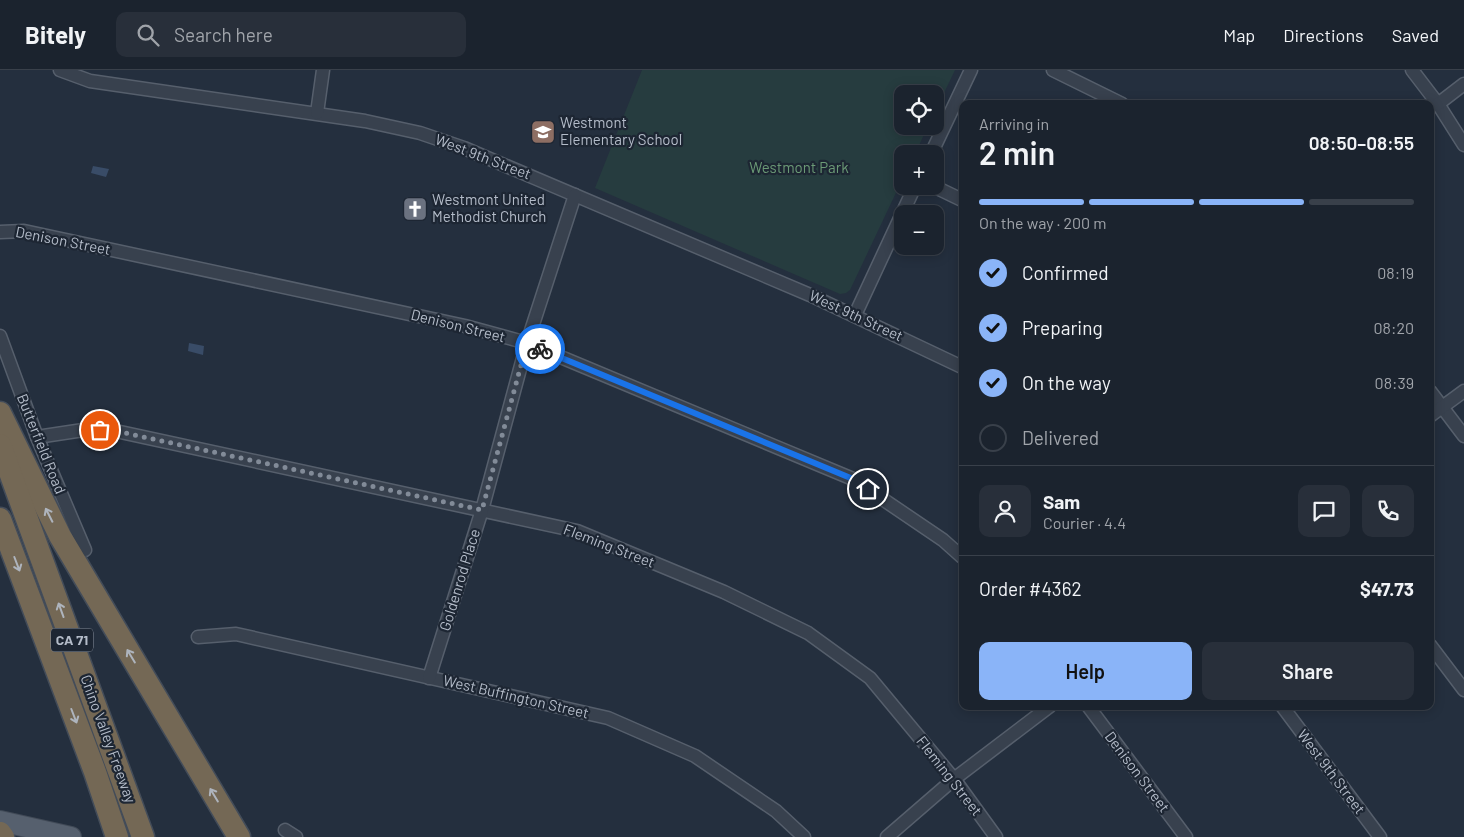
<!DOCTYPE html>
<meta charset="utf-8">
<style>
:root{--surface:#1b232e;--page:#282f3a;--text:#f1f3f6;--muted:#a0a4aa;--line:#39404a;--accent:#8ab4f8}
body{margin:0;font-family:Barlow,sans-serif;background:var(--page);color:var(--text);height:100vh;display:flex;flex-direction:column;font-size:19px;white-space:nowrap}
*{box-sizing:border-box;margin:0}
p{font-size:16px;color:var(--muted)}
.icon{flex:none;width:28px;height:28px;fill:none;stroke:currentColor;stroke-width:2;stroke-linecap:round;stroke-linejoin:round}
.map{position:relative;flex:1;overflow:hidden}
.drawer{position:absolute;left:959px;top:30px;width:475px;height:610px;display:flex;flex-direction:column;background:var(--surface);border-radius:10px;box-shadow:0 2px 12px #0003,0 0 0 1px var(--line)}
.drawer>*{flex:none}
.controls{position:absolute;left:894px;top:15px;display:grid;gap:10px}
.controls a{display:grid;place-items:center;width:50px;height:50px;border-radius:10px;background:var(--surface);box-shadow:0 2px 12px #0003,0 0 0 1px var(--line);font-size:25px}
.pin{position:absolute;display:grid;place-items:center;width:42px;height:42px;color:#fff;margin:-21px;border:2px solid #fff;border-radius:50%;box-shadow:0 1px 5px #0007}
.courier{position:absolute;display:grid;place-items:center;width:50px;height:50px;margin:-25px;border:4px solid #1a73e8;border-radius:50%;background:#fff;color:#222;box-shadow:0 1px 6px #0007}
.head em{font-style:normal;font-weight:600}
.head div{display:flex;flex-direction:column-reverse}
.head{display:flex;align-items:center;justify-content:space-between;height:85px;padding:0 20px}
h1{font-size:32px;font-weight:600;line-height:38px}
.bar{display:grid;grid-template-columns:repeat(4,1fr);gap:8px 5px;align-content:center;height:60px;padding:0 20px}
.bar i{height:6px;border-radius:4px;background:var(--line)}
.bar .current{background:var(--accent)}
.bar p{grid-column:span 4}
.line{display:flex;align-items:center;gap:12px;padding:0 20px;border-top:1px solid var(--line)}
.line div{flex:1}
.round{display:grid;place-items:center;flex:none;width:52px;height:52px;border-radius:10px;background:var(--page)}
ol{padding:0 20px;list-style:none}
li{display:flex;align-items:center;gap:15px;height:55px}
li p{margin-inline-start:auto}
li .icon{padding:5px;border-radius:50%;background:var(--accent);color:#111;stroke-width:4}
li:last-child{color:var(--muted)}
li i{width:28px;height:28px;border:2px solid var(--line);border-radius:50%}
.primary-button{display:flex;gap:10px;margin-top:auto;padding:10px 20px}
.primary-button a{flex:1;height:58px;border-radius:10px;background:var(--accent);color:#111;font-size:20px;font-weight:600;line-height:58px;text-align:center}
.primary-button a+a{background:var(--page);color:var(--text)}
header{display:flex;align-items:center;gap:30px;box-sizing:border-box;height:70px;padding:0 25px;background:var(--surface);border-bottom:1px solid var(--line)}
header strong{font-size:24px}
nav{display:flex;gap:28px;margin-inline-start:auto;font-size:18px}
.search{width:350px;height:45px;background:var(--page);display:flex;align-items:center;gap:12px;box-sizing:border-box;padding:0 18px;border-radius:10px;color:var(--muted);font-size:19px}
.map>svg:first-child{display:block}
.green{fill:#263c3f}
.water{fill:#394c67}
.lines{fill:none;stroke-linecap:round;stroke-linejoin:round}
.minor-casing{stroke:#565f6c;stroke-width:15}
.primary-casing{stroke:#414a57;stroke-width:22}
.motorway-casing{stroke:#434c59;stroke-width:25}
.minor{stroke:#38414e;stroke-width:12}
.primary{stroke:#56606e;stroke-width:20}
.motorway{stroke:#746855;stroke-width:22}
.oneway{stroke:#aeb4bd}
.done{stroke:#828b98;stroke-width:5;stroke-dasharray:0 9}
.route{stroke:#1a73e8;stroke-width:6}
.labels{text-anchor:middle;stroke-width:4.5;stroke-linejoin:round;paint-order:stroke}
.shield{fill:#1d2633;stroke:#878f9c;stroke-width:1}
.shield-label{font-size:14px;font-weight:bold;fill:#b4bcc9}
.poi-label{font-size:15px;fill:#b4bcc9;stroke:#1d2633;text-anchor:start}
.street-label{font-size:15px;fill:#b4bcc9;stroke:#1d2633}
.park-label{font-size:15px;fill:#6b9a76;stroke:#1d2633}
</style>
<header>
<strong>Bitely</strong>
<div class="search"><svg class="icon" aria-label="search" viewBox="0 0 24 24"><circle cx="10" cy="10" r="6"/><path d="M15 15l6 6"/></svg>Search here</div>
<nav><a>Map</a><a>Directions</a><a>Saved</a></nav>
</header>
<div class="map">
<svg width="1464" height="767" viewBox="0 0 1464 767">
<rect width="100%" height="100%" fill="#242f3e"/>
<path class="green" d="M642 0H955L935 42V24H902V56H928L915 84H902V110L850 220 846 223 840 224 595 118Z"/>
<g class="water">
<path d="M93 96 109 99 106 107 91 103Z"/>
<path d="M189 273 204 276 203 285 188 281Z"/>
</g>
<g class="lines">
<defs>
<g id="minor">
<path d="M60 0 90 11 365 51 420 63 464 78 810 225 962 297"/>
<path d="M1053 0 1122 34"/>
<path d="M1412 0 1438 34 1464 75"/>
<path d="M1438 34 1464 14"/>
<path d="M317 43 323 0"/>
<path d="M931 84 971 0"/>
<path d="M933 116 962 130"/>
<path d="M0 162 24 161 465 256 527 273 853 409 943 470 962 487"/>
<path d="M855 245 915 116"/>
<path d="M0 266 37 367 85 480"/>
<path d="M1430 321 1464 366"/>
<path d="M1430 346 1464 321"/>
<path d="M37 367 90 359 111 360 577 461 724 522 808 563 870 608 954 709 996 767"/>
<path d="M198 567 236 564 608 648 695 686 776 741 804 767"/>
<path d="M1430 575 1464 620"/>
<path d="M429 608 482 440 527 273 575 125"/>
<path d="M1088 636 1186 767"/>
<path d="M1282 636 1380 767"/>
<path d="M285 760 296 767"/>
<path d="M887 767 954 709 1050 636"/>
</g>
<path id="primary" d="M0 751 71 767"/>
<g id="motorway">
<path d="M0 343 60 466 239 767"/>
<path d="M0 375 143 767"/>
<path d="M0 449 95 702 117 767"/>
<path d="M0 763 3 767"/>
</g>
</defs>
<use href="#minor" class="minor-casing"/>
<use href="#primary" class="primary-casing"/>
<use href="#motorway" class="motorway-casing"/>
<use href="#minor" class="minor"/>
<use href="#primary" class="primary"/>
<use href="#motorway" class="motorway"/>
</g>
<defs><path id="oneway-shaft" d="M-6 0H5M1.5-3L5.5 0L1.5 3" fill="none" stroke-width="1.6" stroke-linecap="round" stroke-linejoin="round" transform="scale(1.25)"/></defs>
<g class="oneway">
<use href="#oneway-shaft" transform="translate(49 445) rotate(-117)"/>
<use href="#oneway-shaft" transform="translate(17 494) rotate(69)"/>
<use href="#oneway-shaft" transform="translate(61 540) rotate(-110)"/>
<use href="#oneway-shaft" transform="translate(131 586) rotate(-121)"/>
<use href="#oneway-shaft" transform="translate(74 646) rotate(69)"/>
<use href="#oneway-shaft" transform="translate(214 725) rotate(-121)"/>
</g>
<g class="lines">
<path class="done" d="M100 360H111L482 440 527 273 540 279"/>
<path class="route" d="M540 279 853 409 868 419"/>
</g>
<defs>
<symbol id="school-square" viewBox="-11 -11 22 22"><rect x="-9" y="-9" width="18" height="18" rx="4" fill="#8d6e63" stroke="#1d2633"/><path d="M0-5L7-2L0 1L-7-2ZM-4 1L0 2.5L4 1V4Q0 6-4 4Z" fill="#fff"/></symbol>
<symbol id="church-square" viewBox="-11 -11 22 22"><rect x="-9" y="-9" width="18" height="18" rx="4" fill="#6b7280" stroke="#1d2633"/><path d="M-1.2-6h2.4v3.5h3.3v2.4h-3.3V6h-2.4V-.1h-3.3v-2.4h3.3Z" fill="#fff"/></symbol>
</defs>
<g fill-rule="evenodd">
<use href="#school-square" x="529" y="48" width="28" height="28"/>
<use href="#church-square" x="401" y="125" width="28" height="28"/>
</g>
<g class="labels">
<rect class="shield" x="51" y="558.5" width="42" height="23" rx="4"/>
<g class="shield-label">
<text x="72" y="575">CA 71</text>
</g>
<g class="poi-label">
<text x="560" y="58">Westmont<tspan x="560" dy="17">Elementary School</tspan></text>
<text x="432" y="135">Westmont United<tspan x="432" dy="17">Methodist Church</tspan></text>
</g>
<g class="street-label">
<text transform="translate(483 87) rotate(21)" y="5">West 9th Street</text>
<text transform="translate(63 171) rotate(11)" y="5">Denison Street</text>
<text transform="translate(856 246) rotate(25)" y="5">West 9th Street</text>
<text transform="translate(458 256) rotate(14)" y="5">Denison Street</text>
<text transform="translate(41 374) rotate(68)" y="5">Butterfield Road</text>
<text transform="translate(609 476) rotate(21)" y="5">Fleming Street</text>
<text transform="translate(460 510) rotate(-73)" y="5">Goldenrod Place</text>
<text transform="translate(516 627) rotate(13)" y="5">West Buffington Street</text>
<text transform="translate(108 669) rotate(70)" y="5">Chino Valley Freeway</text>
<text transform="translate(1137 702) rotate(53)" y="5">Denison Street</text>
<text transform="translate(1331 702) rotate(53)" y="5">West 9th Street</text>
<text transform="translate(949 706) rotate(52)" y="5">Fleming Street</text>
</g>
<g class="park-label">
<text x="799" y="103">Westmont Park</text>
</g>
</g>
</svg>
<div class="controls">
<a><svg class="icon" aria-label="locate" viewBox="0 0 24 24"><circle cx="12" cy="12" r="6"/><path d="M12 2v4M12 18v4M2 12h4M18 12h4"/></svg></a>
<a>+</a>
<a>−</a>
</div>
<div class="pin" style="left:100px;top:360px;background:#ea580c"><svg class="icon" aria-label="bag" viewBox="0 0 24 24"><path d="M5 8h14l-1 12H6zM9 8a3 3 0 0 1 6 0"/></svg></div>
<div class="pin" style="left:868px;top:419px;background:#1f2937"><svg class="icon" aria-label="home" viewBox="0 0 24 24"><path d="M3 11l9-7 9 7M6 9v11h12V9"/></svg></div>
<div class="courier" style="left:540px;top:279px"><svg class="icon" aria-label="bike" viewBox="0 0 24 24"><circle cx="6" cy="16" r="4"/><circle cx="18" cy="16" r="4"/><path d="M6 16l4-8h5l3 8M10 8l3 8H6M13 5h3"/></svg></div>
<section class="drawer">
<div class="head"><div><h1>2 min</h1><p>Arriving in</p></div><em>08:50–08:55</em></div>
<div class="bar"><i class="current"></i><i class="current"></i><i class="current"></i><i></i><p>On the way · 200 m</p></div>
<ol>
<li><svg class="icon" aria-label="check" viewBox="0 0 24 24"><path d="M5 12l5 5 9-10"/></svg>Confirmed<p>08:19</p></li>
<li><svg class="icon" aria-label="check" viewBox="0 0 24 24"><path d="M5 12l5 5 9-10"/></svg>Preparing<p>08:20</p></li>
<li><svg class="icon" aria-label="check" viewBox="0 0 24 24"><path d="M5 12l5 5 9-10"/></svg>On the way<p>08:39</p></li>
<li><i></i>Delivered</li>
</ol>
<div class="line" style="height:90px"><a class="round"><svg class="icon" aria-label="person" viewBox="0 0 24 24"><circle cx="12" cy="8" r="4"/><path d="M4 21q1-7 8-7t8 7"/></svg></a><div><b>Sam</b><p>Courier · 4.4</p></div><a class="round"><svg class="icon" aria-label="chat" viewBox="0 0 24 24"><path d="M4 5h16v11H9l-5 4z"/></svg></a><a class="round"><svg class="icon" aria-label="phone" viewBox="0 0 24 24"><path d="M5 4h4l2 5-3 2q2 4 5 5l2-3 5 2v4C11 20 4 13 5 4z"/></svg></a></div>
<div class="line" style="height:65px"><div>Order #4362</div><b>$47.73</b></div>
<div class="primary-button"><a>Help</a><a>Share</a></div>
</section>
</div>
